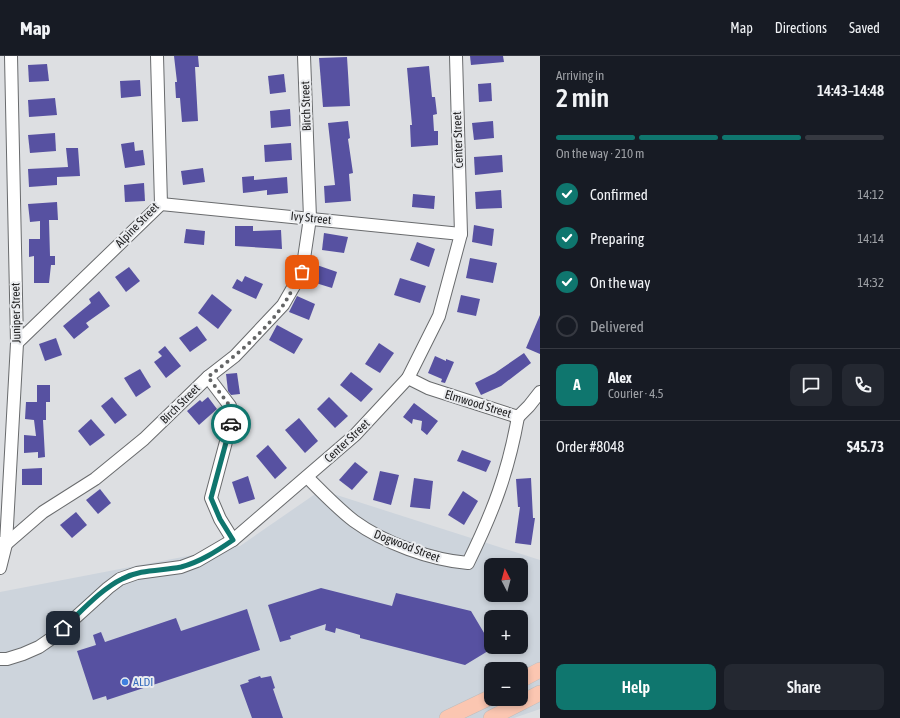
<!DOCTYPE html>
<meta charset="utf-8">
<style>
:root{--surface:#171b24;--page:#242831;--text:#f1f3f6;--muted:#9ea1a6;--line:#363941;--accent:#0f766e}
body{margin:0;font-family:"Asap Condensed",sans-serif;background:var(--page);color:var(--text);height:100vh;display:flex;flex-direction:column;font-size:15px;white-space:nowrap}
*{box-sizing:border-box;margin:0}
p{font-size:13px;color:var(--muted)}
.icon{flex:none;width:22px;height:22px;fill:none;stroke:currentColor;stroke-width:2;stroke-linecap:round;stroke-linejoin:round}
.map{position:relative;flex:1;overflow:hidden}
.drawer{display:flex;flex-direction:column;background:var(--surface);width:360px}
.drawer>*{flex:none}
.needle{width:26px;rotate:354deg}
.fabs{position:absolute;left:484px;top:502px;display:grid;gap:8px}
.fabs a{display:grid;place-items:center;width:44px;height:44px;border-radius:8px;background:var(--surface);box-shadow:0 2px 6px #0003;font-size:20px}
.pin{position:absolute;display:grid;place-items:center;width:34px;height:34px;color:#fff;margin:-17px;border-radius:8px;box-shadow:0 2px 6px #0006}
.courier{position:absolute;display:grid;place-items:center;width:40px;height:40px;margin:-20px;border:3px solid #0f766e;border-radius:50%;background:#fff;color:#222;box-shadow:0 1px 5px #0007}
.head em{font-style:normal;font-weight:600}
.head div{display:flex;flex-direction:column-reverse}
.head{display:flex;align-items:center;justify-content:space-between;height:68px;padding:0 16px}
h1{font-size:26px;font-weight:600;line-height:30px}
.bar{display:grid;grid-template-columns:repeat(4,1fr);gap:6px 4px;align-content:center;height:48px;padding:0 16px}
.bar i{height:5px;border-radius:3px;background:var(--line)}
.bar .active{background:var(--accent)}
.bar p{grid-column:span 4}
.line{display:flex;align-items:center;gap:10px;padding:0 16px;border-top:1px solid var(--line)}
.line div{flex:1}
.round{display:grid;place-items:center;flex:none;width:42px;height:42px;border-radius:8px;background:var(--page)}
ol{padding:0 16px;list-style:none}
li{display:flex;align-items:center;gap:12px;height:44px}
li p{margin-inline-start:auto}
li .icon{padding:4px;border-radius:50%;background:var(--accent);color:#fff;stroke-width:4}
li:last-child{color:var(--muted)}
li i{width:22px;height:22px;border:2px solid var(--line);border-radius:50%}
.cta{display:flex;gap:8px;margin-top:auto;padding:8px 16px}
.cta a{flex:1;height:46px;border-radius:8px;background:var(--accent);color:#fff;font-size:16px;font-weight:600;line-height:46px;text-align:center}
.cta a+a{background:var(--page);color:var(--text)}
header{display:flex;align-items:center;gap:24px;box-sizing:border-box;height:56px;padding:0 20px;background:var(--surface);border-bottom:1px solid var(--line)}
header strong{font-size:19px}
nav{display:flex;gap:22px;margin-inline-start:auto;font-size:14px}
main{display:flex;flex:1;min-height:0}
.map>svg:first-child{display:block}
.built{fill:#cdd4dc;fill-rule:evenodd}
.building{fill:#5751a1}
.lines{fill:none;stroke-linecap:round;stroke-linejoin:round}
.minor-casing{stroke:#696b6d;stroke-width:14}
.major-casing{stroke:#bdbdbd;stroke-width:16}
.minor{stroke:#fff;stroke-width:12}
.major{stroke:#fbc6b1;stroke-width:15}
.done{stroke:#646566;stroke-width:4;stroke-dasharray:0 7.2}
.route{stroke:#0f766e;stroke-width:5}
.shop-dot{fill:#3f7fe0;stroke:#eaecef;stroke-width:1.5}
.labels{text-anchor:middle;stroke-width:4;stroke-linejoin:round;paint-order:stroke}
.street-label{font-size:12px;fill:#232324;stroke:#eaecef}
.shop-label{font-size:12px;fill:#366cbe;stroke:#eaecef;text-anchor:start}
</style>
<header>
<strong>Map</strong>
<nav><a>Map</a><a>Directions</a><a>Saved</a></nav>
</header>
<main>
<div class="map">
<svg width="540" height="662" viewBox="0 0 540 662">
<rect width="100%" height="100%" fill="#dddfe2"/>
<path class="built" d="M321 434 540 504V653L514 662H0V536L240 490ZM491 509H521V539H491ZM491 561H521V591H491ZM491 613H521V643H491Z"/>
<g class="building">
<path d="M174 0H198L199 11H195L198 65 182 66 180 42H176L175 26H177Z"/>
<path d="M470 0H503L504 6 471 9Z"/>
<path d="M347 1 350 50 323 51 319 2Z"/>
<path d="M47 8 49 25 29 26 28 9Z"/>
<path d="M429 10 432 41H435L437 58 433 59 434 75H438V89L411 91 410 69H412L407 12Z"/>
<path d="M284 18 286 36 270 38 268 20Z"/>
<path d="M140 24 141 40 121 42 120 25Z"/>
<path d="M491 27 492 45 479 46 478 28Z"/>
<path d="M55 42 57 59 29 61 28 44Z"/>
<path d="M290 53 291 70 271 72 270 55Z"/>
<path d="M348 65 350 82 348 83 353 117 349 118 351 145 325 147 324 130 335 129 328 67Z"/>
<path d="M493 65 494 82 474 84 472 67Z"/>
<path d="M55 77 56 95 30 97 28 79Z"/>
<path d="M134 86 135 95 143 94 145 109 125 112 121 88Z"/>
<path d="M291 87 292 104 265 106 264 89Z"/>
<path d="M66 92H78L80 120 57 121V129L29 131 28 113 68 111Z"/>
<path d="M502 99 503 116 475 119 474 101Z"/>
<path d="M203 112 205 126 183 129 181 115Z"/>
<path d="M254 120V124L287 121 288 137 267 139V134L243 137 242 121Z"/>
<path d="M144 127 145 145 125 146 124 129Z"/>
<path d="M501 134 502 152 476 153 475 136Z"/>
<path d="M413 138 435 140 434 153 412 151Z"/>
<path d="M57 146 58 164H49L50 200H55V209H51L49 227H34V200L29 201V183H40V165L30 166 28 148Z"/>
<path d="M474 169 494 173 492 190 472 186Z"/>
<path d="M235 170H253V175L281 174 282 193 235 190Z"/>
<path d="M186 173 205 175 204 189 184 187Z"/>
<path d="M324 177 348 181 344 197 322 194Z"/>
<path d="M417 186 435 193 429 211 410 204Z"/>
<path d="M470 202 497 207 493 227 466 222Z"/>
<path d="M311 207 337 216 332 232 306 224Z"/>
<path d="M129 211 140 225 126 236 115 221Z"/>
<path d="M245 220 263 228 256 243 232 232 237 223 242 226Z"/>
<path d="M400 222 426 230 420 247 394 239Z"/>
<path d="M99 235 110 250 86 267 89 271 74 283 63 270 91 247 89 243Z"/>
<path d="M212 238 232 254 218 273 198 257Z"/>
<path d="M461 239 480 243 476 260 457 256Z"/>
<path d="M297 240 315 248 309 264 289 256Z"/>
<path d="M540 259V298L526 292Z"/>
<path d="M277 269 303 283 294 298 269 284Z"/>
<path d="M197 270 207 284 190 296 179 282Z"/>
<path d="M56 282 62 299 45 305 39 288Z"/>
<path d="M379 287 394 297 380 317 365 308Z"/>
<path d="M165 290 181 310 166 322 154 306 162 300 158 296Z"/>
<path d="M524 297 531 307 501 330 481 339 475 327 495 317Z"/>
<path d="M435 300 446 305V303L454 306 445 327 441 326 442 323 428 317Z"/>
<path d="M140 313 151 331 136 341 124 322Z"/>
<path d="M351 316 373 333 361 346 340 329Z"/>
<path d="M237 317 240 338 231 339 228 335 226 318Z"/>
<path d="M37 329H50V346H46V364H43L45 401 38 402V396L24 397V379L36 380 34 364 25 363 26 346H37Z"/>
<path d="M112 341 127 359 115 368 101 350Z"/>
<path d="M208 341 217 353 199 369 187 355 200 344 202 346Z"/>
<path d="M329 341 348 360 335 372 317 353Z"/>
<path d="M414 347 438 365 427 379 421 374 422 365 413 363 412 368 403 361Z"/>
<path d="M299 362 318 385 305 397 285 374Z"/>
<path d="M91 363 105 379 90 390 78 375Z"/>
<path d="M268 389 287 412 275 423 256 400Z"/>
<path d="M462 394 491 405 486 416 457 405Z"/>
<path d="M355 406 368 416 352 434 339 424Z"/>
<path d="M42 412V429H22V413Z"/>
<path d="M380 415 399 419 391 449 373 444Z"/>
<path d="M248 420 255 443 239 448 232 426Z"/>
<path d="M414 422 433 425 430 453 410 451Z"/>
<path d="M531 422 533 462H535L531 489 515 487 520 451H518L516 423Z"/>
<path d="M100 433 111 447 98 458 86 444Z"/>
<path d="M463 435 478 445 464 469 448 459Z"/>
<path d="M76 456 87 469 72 482 60 469Z"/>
<path d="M321 532 392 550 396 537 471 555 493 592 465 609 360 582V579L336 572 335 577 325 574 326 568 290 580 291 583 280 586 268 549Z"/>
<path d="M247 553 260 594 107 644 106 640 93 644 77 595 96 589 93 579 101 576 105 586 176 562 181 575Z"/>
<path d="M260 620 261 622 271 620 275 632 273 633 283 662H252L240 629 249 626 248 624Z"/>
</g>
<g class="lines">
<defs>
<g id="minor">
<path d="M161 148 461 178"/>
<path d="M17 287 161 148 157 0"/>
<path d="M208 321 230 350 231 367 211 442 220 463 233 484"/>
<path d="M408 322 428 332 518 361 529 350 540 336"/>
<path d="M307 421C322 436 337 452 354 465 384 487 431 504 468 507 493 456 508 417 518 361"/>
<path d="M0 487 6 488 43 456 95 423 144 383 208 321 235 300 283 249 302 216 310 162 304 0"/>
<path d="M0 512 6 488 17 287 11 0"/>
<path d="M0 603H7L23 598 39 591 55 580 108 532 120 523 137 517 181 511 197 505 233 484 355 379 408 322 439 260 461 178 456 0"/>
</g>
<g id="major">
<path d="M521 624 540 614"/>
<path d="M447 662 491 641"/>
<path d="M491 662 540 637"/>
</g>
</defs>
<use href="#minor" class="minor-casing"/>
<use href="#major" class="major-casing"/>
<use href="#minor" class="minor"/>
<use href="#major" class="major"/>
</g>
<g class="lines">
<path class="done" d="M231 368 230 350 208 321C235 300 264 277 284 248 290 238 296 227 302 216"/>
<path class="route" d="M63 572C80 557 101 533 122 523 141 513 161 515 181 511 200 506 217 495 233 484L220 463 211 442 231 368"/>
</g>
<circle class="shop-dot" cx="125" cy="626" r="4"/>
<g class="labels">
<g class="street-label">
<text transform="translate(306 50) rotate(-92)" y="4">Birch Street</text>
<text transform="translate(458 84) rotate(-92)" y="4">Center Street</text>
<text transform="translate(311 162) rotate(6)" y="4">Ivy Street</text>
<text transform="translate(137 169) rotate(-46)" y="4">Alpine Street</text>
<text transform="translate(16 257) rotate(-91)" y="4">Juniper Street</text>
<text transform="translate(180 348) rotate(-45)" y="4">Birch Street</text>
<text transform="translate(478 348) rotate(17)" y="4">Elmwood Street</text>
<text transform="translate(347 385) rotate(-43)" y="4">Center Street</text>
<text transform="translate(407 490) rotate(21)" y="4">Dogwood Street</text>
</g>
<g class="shop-label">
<text x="133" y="630">ALDI</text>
</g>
</g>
</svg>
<div class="fabs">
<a><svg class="needle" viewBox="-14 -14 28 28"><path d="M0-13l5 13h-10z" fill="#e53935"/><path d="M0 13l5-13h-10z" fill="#9ea1a6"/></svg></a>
<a>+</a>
<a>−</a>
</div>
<div class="pin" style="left:302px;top:216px;background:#ea580c"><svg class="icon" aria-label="bag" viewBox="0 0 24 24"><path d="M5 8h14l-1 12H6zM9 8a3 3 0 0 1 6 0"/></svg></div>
<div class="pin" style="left:63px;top:572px;background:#1f2937"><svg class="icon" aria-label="home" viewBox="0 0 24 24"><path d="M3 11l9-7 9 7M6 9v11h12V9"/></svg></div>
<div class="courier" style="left:231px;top:368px"><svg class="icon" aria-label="car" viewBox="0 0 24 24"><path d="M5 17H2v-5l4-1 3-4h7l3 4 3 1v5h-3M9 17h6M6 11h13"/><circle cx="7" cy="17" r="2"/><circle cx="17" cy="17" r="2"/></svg></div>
</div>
<section class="drawer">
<div class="head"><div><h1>2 min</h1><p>Arriving in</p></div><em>14:43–14:48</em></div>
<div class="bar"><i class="active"></i><i class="active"></i><i class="active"></i><i></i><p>On the way · 210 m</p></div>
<ol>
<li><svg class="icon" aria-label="check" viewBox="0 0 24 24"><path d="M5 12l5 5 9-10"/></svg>Confirmed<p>14:12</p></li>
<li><svg class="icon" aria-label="check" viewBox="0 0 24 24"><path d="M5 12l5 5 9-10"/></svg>Preparing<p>14:14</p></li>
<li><svg class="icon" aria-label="check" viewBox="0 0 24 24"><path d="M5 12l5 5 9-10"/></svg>On the way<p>14:32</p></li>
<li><i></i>Delivered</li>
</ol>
<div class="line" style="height:72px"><b class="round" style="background:var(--accent);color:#fff">A</b><div><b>Alex</b><p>Courier · 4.5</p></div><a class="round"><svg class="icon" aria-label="chat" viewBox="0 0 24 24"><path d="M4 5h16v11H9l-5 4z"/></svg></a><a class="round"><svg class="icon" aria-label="phone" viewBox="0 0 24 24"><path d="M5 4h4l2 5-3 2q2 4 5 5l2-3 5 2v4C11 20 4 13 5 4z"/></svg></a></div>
<div class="line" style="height:52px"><div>Order #8048</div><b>$45.73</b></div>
<div class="cta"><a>Help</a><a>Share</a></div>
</section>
</main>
